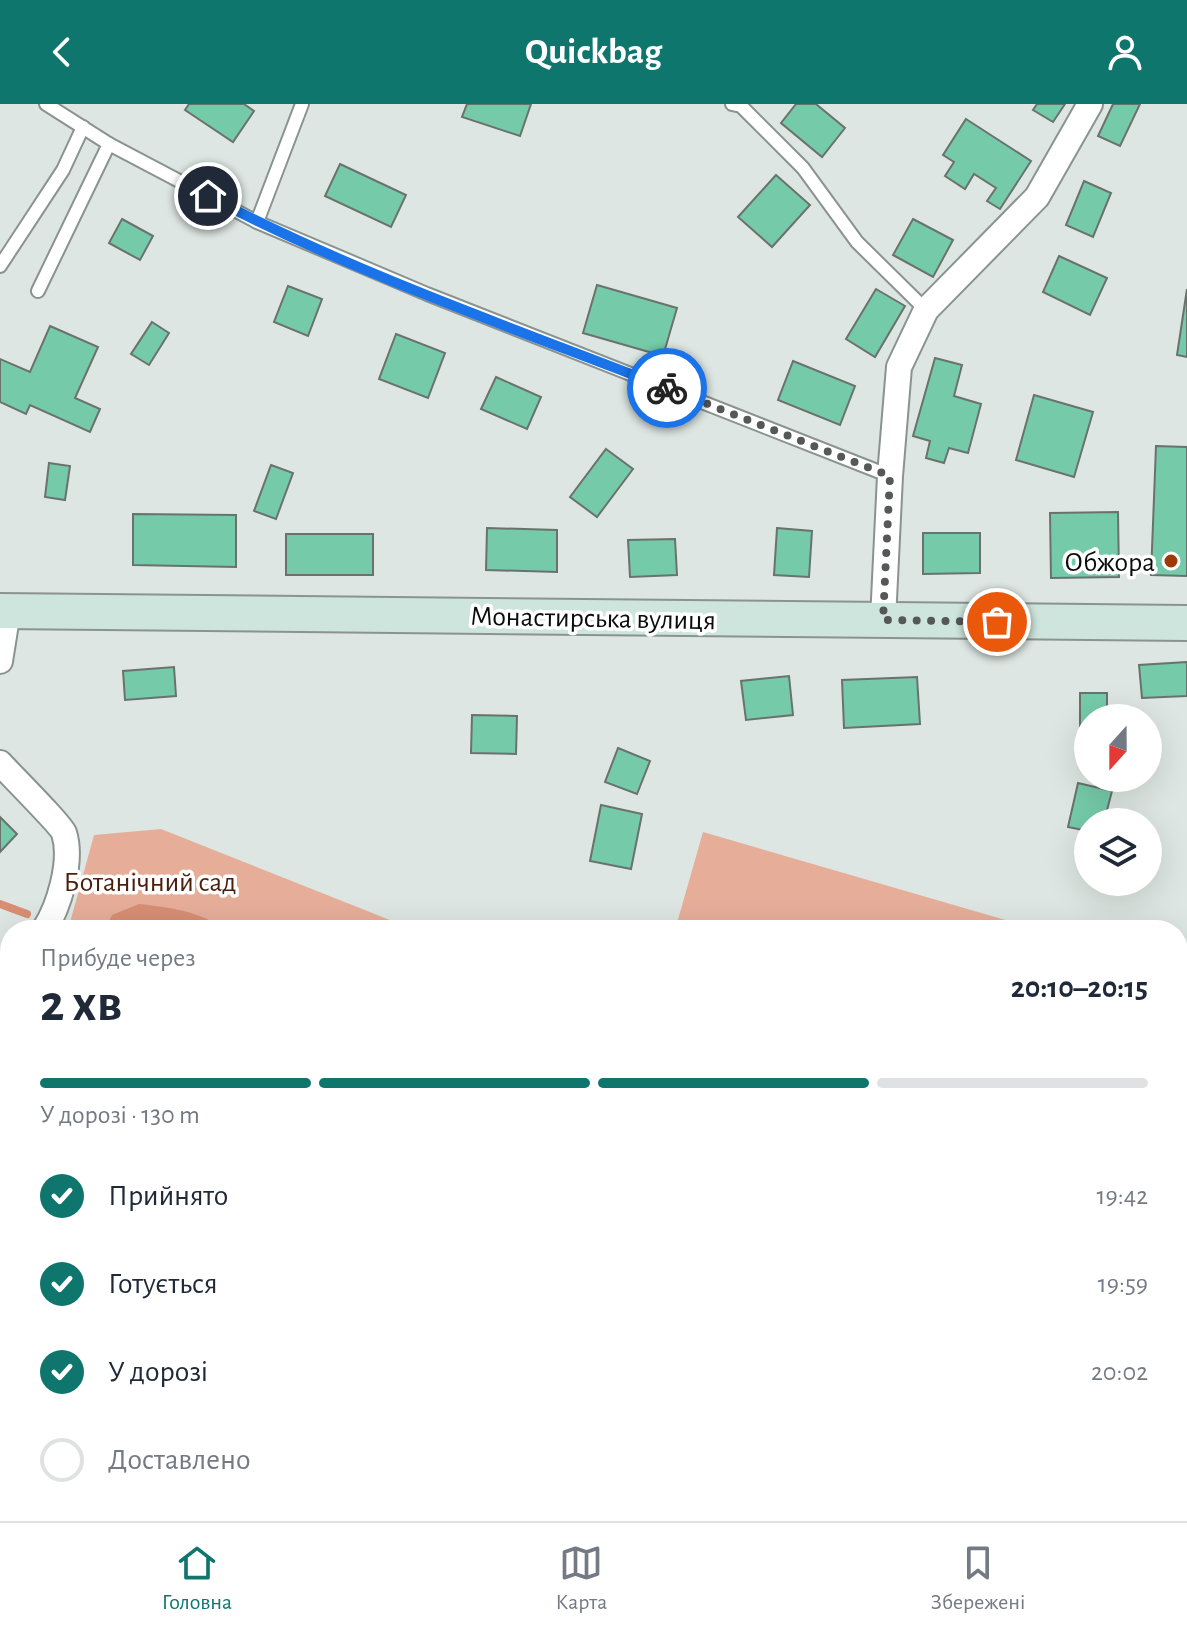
<!DOCTYPE html>
<html lang="uk">
<meta charset="utf-8">
<style>
:root{--surface:#fff;--page:#f6f6f7;--text:#1f2937;--muted:#747a83;--line:#e0e1e3;--accent:#0f766e}
body{margin:0;font-family:"Alegreya Sans",sans-serif;background:var(--page);color:var(--text);height:100vh;display:flex;flex-direction:column;font-size:30px;white-space:nowrap}
*{box-sizing:border-box;margin:0}
p{font-size:26px;color:var(--muted)}
.icon{flex:none;width:44px;height:44px;fill:none;stroke:currentColor;stroke-width:2;stroke-linecap:round;stroke-linejoin:round}
.map{position:relative;flex:1;overflow:hidden}
.details{position:absolute;left:0px;top:816px;width:1188px;height:602px;display:flex;flex-direction:column;background:var(--surface);border-radius:32px 32px 0 0;box-shadow:0 8px 32px #0002}
.details>*{flex:none}
.needle{width:52px;rotate:201deg}
.fabs{position:absolute;left:1074px;top:600px;display:grid;gap:16px}
.fabs a{display:grid;place-items:center;width:88px;height:88px;border-radius:50%;background:var(--surface);box-shadow:0 8px 32px #0002;font-size:40px}
.pin{position:absolute;display:grid;place-items:center;width:68px;height:68px;color:#fff;margin:-34px;border:4px solid #fff;border-radius:50%;box-shadow:0 2px 8px #0007}
.courier{position:absolute;display:grid;place-items:center;width:80px;height:80px;margin:-40px;border:6px solid #1a73e8;border-radius:50%;background:#fff;color:#222;box-shadow:0 2px 10px #0007}
.overview em{font-style:normal;font-weight:700}
.overview div{display:flex;flex-direction:column-reverse}
.overview{display:flex;align-items:center;justify-content:space-between;height:136px;padding:0 40px}
h1{font-size:52px;font-weight:700;line-height:60px}
.bar{display:grid;grid-template-columns:repeat(4,1fr);gap:12px 8px;align-content:center;height:96px;padding:0 40px}
.bar i{height:10px;border-radius:6px;background:var(--line)}
.bar .selected{background:var(--accent)}
.bar p{grid-column:span 4}
ol{padding:0 40px;list-style:none}
li{display:flex;align-items:center;gap:24px;height:88px}
li p{margin-inline-start:auto}
li .icon{padding:8px;border-radius:50%;background:var(--accent);color:#fff;stroke-width:4}
li:last-child{color:var(--muted)}
li i{width:44px;height:44px;border:4px solid var(--line);border-radius:50%}
header{display:flex;justify-content:space-between;align-items:center;height:104px;padding:0 40px;background:var(--accent);color:#fff;font-size:36px;font-weight:700}
.tabs{display:flex;justify-content:space-around;align-items:center;height:112px;border-top:2px solid var(--line);background:var(--surface);font-size:22px;color:var(--muted)}
.tabs a{display:grid;justify-items:center;gap:4px}
.tabs .selected{color:var(--accent)}
.map>svg:first-child{display:block}
.green{fill:#e6ae99}
.water{fill:#d78e73}
.lines{fill:none;stroke-linecap:round;stroke-linejoin:round}
.stream{stroke:#d78e73;stroke-width:8}
.building{fill:#75cba9;stroke:#6a726e;stroke-width:2}
.lane-casing{stroke:#8a938f;stroke-width:16}
.street-casing{stroke:#8a938f;stroke-width:28}
.secondary-casing{stroke:#8a938f;stroke-width:38}
.lane{stroke:#fff;stroke-width:12}
.street{stroke:#fff;stroke-width:24}
.secondary{stroke:#cde5dc;stroke-width:34}
.done{stroke:#545957;stroke-width:8;stroke-dasharray:0 14.4}
.route{stroke:#1a73e8;stroke-width:10}
.poi-dot{fill:#9e3908;stroke:#fff;stroke-width:3}
.labels{text-anchor:middle;stroke-width:7;stroke-linejoin:round;paint-order:stroke}
.poi-label{font-size:28px;fill:#0a0d0c;stroke:#fff;text-anchor:end}
.street-label{font-size:28px;fill:#0a0d0c;stroke:#fff}
.park-label{font-size:28px;fill:#4d1e0c;stroke:#fff}
</style>
<header><svg class="icon" aria-label="back" viewBox="0 0 24 24"><path d="M15 5l-7 7 7 7"/></svg>Quickbag<svg class="icon" aria-label="person" viewBox="0 0 24 24"><circle cx="12" cy="8" r="4"/><path d="M4 21q1-7 8-7t8 7"/></svg></header>
<div class="map">
<svg width="1187" height="1417" viewBox="0 0 1187 1417">
<rect width="100%" height="100%" fill="#dde6e2"/>
<g class="green">
<path d="M161 725 415 826H68L94 731Z"/>
<path d="M703 728 1002 815 1045 826H675Z"/>
<path d="M1178 861 1187 863V1417H185L187 1408H1178Z"/>
<path d="M10 958V1170L0 1164V976Z"/>
</g>
<g class="water">
<path d="M139 800C167 803 202 807 224 826H105L112 811Z"/>
<path d="M1178 1331 1187 1333V1417H1162L1149 1408H1178Z"/>
</g>
<g class="lines">
<g class="stream">
<path d="M0 800 27 810"/>
<path d="M1067 1408 1075 1417"/>
</g>
</g>
<g class="building">
<path d="M189 0H244L254 7 233 38 185 6Z"/>
<path d="M467 0H531L520 32 462 13Z"/>
<path d="M796 0H816L845 24 822 53 781 19Z"/>
<path d="M1037 0H1065L1053 18 1033 6Z"/>
<path d="M1113 0H1140L1120 42 1098 32Z"/>
<path d="M966 15 1031 57 1000 105 987 97 996 84 974 70 965 85 945 72 954 58 943 51Z"/>
<path d="M340 60 406 91 391 123 325 92Z"/>
<path d="M776 71 810 101 772 143 738 113Z"/>
<path d="M1084 77 1111 89 1093 133 1066 121Z"/>
<path d="M122 115 153 132 140 156 109 139Z"/>
<path d="M913 115 953 136 933 173 893 151Z"/>
<path d="M1059 152 1107 174 1090 211 1043 188Z"/>
<path d="M597 181 677 204 663 252 583 229Z"/>
<path d="M288 182 322 195 308 232 274 218Z"/>
<path d="M876 185 905 202 875 253 846 235Z"/>
<path d="M1187 185V253L1177 251Z"/>
<path d="M152 218 169 229 149 261 131 250Z"/>
<path d="M50 222 98 243 75 294 100 305 90 328 30 301 26 310 0 298V255L30 268Z"/>
<path d="M396 230 445 249 428 294 379 275Z"/>
<path d="M935 254 962 261 954 292 981 300 968 349 949 344 944 359 926 354 930 337 913 332Z"/>
<path d="M793 257 855 282 840 321 778 296Z"/>
<path d="M496 273 541 293 527 325 481 305Z"/>
<path d="M1034 291 1093 308 1074 373 1016 356Z"/>
<path d="M1156 342 1187 343V472L1151 471Z"/>
<path d="M606 345 633 365 597 413 570 393Z"/>
<path d="M49 359 70 362 65 396 45 393Z"/>
<path d="M271 361 293 369 276 415 254 407Z"/>
<path d="M1118 408 1119 473 1051 474 1050 409Z"/>
<path d="M133 410 236 411V463L133 461Z"/>
<path d="M487 424 557 426V468L486 466Z"/>
<path d="M777 424 812 427 809 473 774 471Z"/>
<path d="M923 429H980V469L923 470Z"/>
<rect x="286" y="430" width="87" height="41"/>
<path d="M675 435 677 471 630 473 628 436Z"/>
<path d="M1187 558V592L1142 594 1139 561Z"/>
<path d="M174 563 176 592 125 596 123 567Z"/>
<path d="M789 572 793 611 746 616 741 577Z"/>
<path d="M917 573 920 620 844 624 842 576Z"/>
<path d="M1080 589H1107V614H1088V628H1080Z"/>
<path d="M472 611 517 612 516 650 471 649Z"/>
<path d="M618 644 650 657 637 690 605 678Z"/>
<path d="M1078 679 1112 687 1104 718H1088V727L1068 723Z"/>
<path d="M601 701 642 710 631 765 590 757Z"/>
<path d="M0 713 17 730 0 748Z"/>
<path d="M0 1284 10 1286V1351L0 1349Z"/>
<path d="M77 1408H120L118 1417Z"/>
</g>
<g class="lines">
<defs>
<g id="lane">
<path d="M46 0 109 40 257 118 427 190 890 372"/>
<path d="M732 0 741 2 803 64 857 138 926 206"/>
<path d="M257 118 302 0"/>
<path d="M0 162 63 66 83 23"/>
<path d="M38 187 109 40"/>
</g>
<g id="street">
<path d="M883 516 890 372 899 263 926 206 1037 93 1090 0"/>
<path d="M0 557 8 507"/>
<path d="M0 659C10 670 61 721 64 729 73 757 59 803 44 826"/>
<path d="M0 871 10 864"/>
</g>
<path id="secondary" d="M0 507 1187 519"/>
</defs>
<use href="#lane" class="lane-casing"/>
<use href="#street" class="street-casing"/>
<use href="#secondary" class="secondary-casing"/>
<use href="#lane" class="lane"/>
<use href="#street" class="street"/>
<use href="#secondary" class="secondary"/>
</g>
<g class="lines">
<path class="done" d="M667 284 890 372 883 516 997 518"/>
<path class="route" d="M208 92C354 169 513 224 667 284"/>
</g>
<circle class="poi-dot" cx="1171" cy="457" r="8"/>
<g class="labels">
<g class="poi-label">
<text x="1155" y="467">Обжора</text>
</g>
<g class="street-label">
<text transform="translate(593 513) rotate(1)" y="10">Монастирська вулиця</text>
</g>
<g class="park-label">
<text x="150" y="787">Ботанічний сад</text>
</g>
</g>
</svg>
<div class="fabs">
<a><svg class="needle" viewBox="-14 -14 28 28"><path d="M0-13l5 13h-10z" fill="#e53935"/><path d="M0 13l5-13h-10z" fill="#747a83"/></svg></a>
<a><svg class="icon" aria-label="layers" viewBox="0 0 24 24"><path d="M12 4l9 5-9 5-9-5zM3 14l9 5 9-5"/></svg></a>
</div>
<div class="pin" style="left:997px;top:518px;background:#ea580c"><svg class="icon" aria-label="bag" viewBox="0 0 24 24"><path d="M5 8h14l-1 12H6zM9 8a3 3 0 0 1 6 0"/></svg></div>
<div class="pin" style="left:208px;top:92px;background:#1f2937"><svg class="icon" aria-label="home" viewBox="0 0 24 24"><path d="M3 11l9-7 9 7M6 9v11h12V9"/></svg></div>
<div class="courier" style="left:667px;top:284px"><svg class="icon" aria-label="bike" viewBox="0 0 24 24"><circle cx="6" cy="16" r="4"/><circle cx="18" cy="16" r="4"/><path d="M6 16l4-8h5l3 8M10 8l3 8H6M13 5h3"/></svg></div>
<section class="details">
<div class="overview"><div><h1>2 хв</h1><p>Прибуде через</p></div><em>20:10–20:15</em></div>
<div class="bar"><i class="selected"></i><i class="selected"></i><i class="selected"></i><i></i><p>У дорозі · 130 m</p></div>
<ol>
<li><svg class="icon" aria-label="check" viewBox="0 0 24 24"><path d="M5 12l5 5 9-10"/></svg>Прийнято<p>19:42</p></li>
<li><svg class="icon" aria-label="check" viewBox="0 0 24 24"><path d="M5 12l5 5 9-10"/></svg>Готується<p>19:59</p></li>
<li><svg class="icon" aria-label="check" viewBox="0 0 24 24"><path d="M5 12l5 5 9-10"/></svg>У дорозі<p>20:02</p></li>
<li><i></i>Доставлено</li>
</ol>
</section>
</div>
<nav class="tabs">
<a class="selected"><svg class="icon" aria-label="home" viewBox="0 0 24 24"><path d="M3 11l9-7 9 7M6 9v11h12V9"/></svg>Головна</a>
<a><svg class="icon" aria-label="map" viewBox="0 0 24 24"><path d="M3 6l6-2 6 2 6-2v14l-6 2-6-2-6 2zM9 4v14M15 6v14"/></svg>Карта</a>
<a><svg class="icon" aria-label="saved" viewBox="0 0 24 24"><path d="M7 4h10v16l-5-4-5 4z"/></svg>Збережені</a>
</nav>
